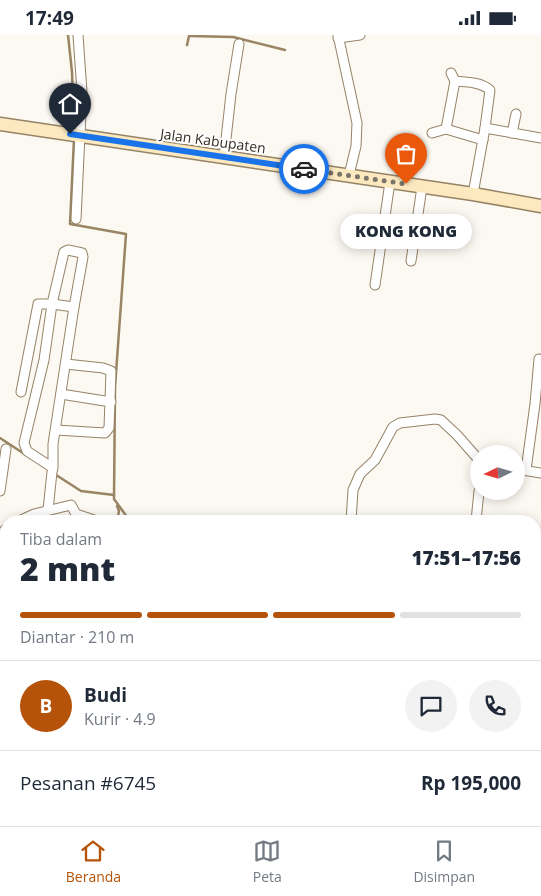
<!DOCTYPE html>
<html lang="id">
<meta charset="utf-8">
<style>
:root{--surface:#fff;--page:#f2f2f3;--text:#1f2937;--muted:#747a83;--line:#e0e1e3;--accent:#b45309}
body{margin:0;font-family:"Open Sans",sans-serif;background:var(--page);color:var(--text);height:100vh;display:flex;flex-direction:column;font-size:19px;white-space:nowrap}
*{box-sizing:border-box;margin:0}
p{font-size:16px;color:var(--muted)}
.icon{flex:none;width:28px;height:28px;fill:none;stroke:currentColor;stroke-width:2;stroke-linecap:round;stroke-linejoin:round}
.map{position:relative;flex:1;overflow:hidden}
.sheet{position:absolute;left:0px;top:480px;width:541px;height:311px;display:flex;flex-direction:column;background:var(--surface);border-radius:20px 20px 0 0;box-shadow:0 2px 12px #0003}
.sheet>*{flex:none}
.needle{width:32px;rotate:265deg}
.tools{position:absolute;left:470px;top:410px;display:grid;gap:10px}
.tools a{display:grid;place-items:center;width:55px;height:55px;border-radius:50%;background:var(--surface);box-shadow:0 2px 12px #0003;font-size:25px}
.pin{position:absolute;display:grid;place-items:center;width:42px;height:42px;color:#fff;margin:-51px -21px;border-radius:50% 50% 50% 0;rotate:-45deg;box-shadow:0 0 5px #0007}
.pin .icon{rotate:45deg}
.courier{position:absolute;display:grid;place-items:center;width:50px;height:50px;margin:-25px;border:4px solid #1a73e8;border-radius:50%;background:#fff;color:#222;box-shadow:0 1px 6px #0007}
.bubble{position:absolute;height:35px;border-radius:18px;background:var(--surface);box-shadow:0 2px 12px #0003;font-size:16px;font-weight:800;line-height:35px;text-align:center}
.overview em{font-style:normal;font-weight:800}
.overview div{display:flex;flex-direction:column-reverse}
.overview{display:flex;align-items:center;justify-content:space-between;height:85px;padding:0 20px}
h1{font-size:32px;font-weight:800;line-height:38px}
.bar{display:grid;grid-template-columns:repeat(4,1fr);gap:8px 5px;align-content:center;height:60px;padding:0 20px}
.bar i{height:6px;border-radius:4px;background:var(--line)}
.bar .on{background:var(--accent)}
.bar p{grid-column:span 4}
.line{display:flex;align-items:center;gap:12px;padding:0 20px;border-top:1px solid var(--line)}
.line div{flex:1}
.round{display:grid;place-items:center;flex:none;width:52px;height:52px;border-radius:26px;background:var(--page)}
.status{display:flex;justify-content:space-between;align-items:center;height:35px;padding:0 25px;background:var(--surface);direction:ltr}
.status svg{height:14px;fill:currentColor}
.tab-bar{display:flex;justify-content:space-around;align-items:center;height:70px;border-top:1px solid var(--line);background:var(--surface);font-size:14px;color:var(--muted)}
.tab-bar a{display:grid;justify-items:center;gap:2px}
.tab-bar .on{color:var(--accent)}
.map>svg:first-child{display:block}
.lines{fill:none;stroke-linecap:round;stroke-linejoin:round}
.stream{stroke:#998563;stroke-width:2.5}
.street-casing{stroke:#958366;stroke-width:11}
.secondary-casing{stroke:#958366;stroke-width:15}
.street{stroke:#fff;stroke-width:9}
.secondary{stroke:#fce9c0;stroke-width:12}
.done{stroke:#7a746a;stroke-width:5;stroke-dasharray:0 9}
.route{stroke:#1a73e8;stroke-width:6}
.labels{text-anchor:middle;stroke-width:4;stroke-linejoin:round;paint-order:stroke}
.street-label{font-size:14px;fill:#342d20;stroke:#fff}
</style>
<div class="status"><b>17:49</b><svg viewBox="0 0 49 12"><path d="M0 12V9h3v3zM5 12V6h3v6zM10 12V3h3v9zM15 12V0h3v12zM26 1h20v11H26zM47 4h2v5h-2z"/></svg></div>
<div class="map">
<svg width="541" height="791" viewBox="0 0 541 791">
<rect width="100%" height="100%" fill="#fcf8f2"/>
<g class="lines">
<g class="stream">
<path d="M68 0 72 37 74 96"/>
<path d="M190 1 233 2 285 15"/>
<path d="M187 10 189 1"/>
<path d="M74 104 70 189 126 199 115 352 114 464 130 486"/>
<path d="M0 403 26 420"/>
<path d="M53 438 81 456 114 460"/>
<path d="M117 486 119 476 117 471"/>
<path d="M535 771 541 773"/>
</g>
<defs>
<g id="street">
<path d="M338 0 357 88 356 111 349 140"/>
<path d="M338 3 360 0"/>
<path d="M451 38 455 46 446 94 483 105"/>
<path d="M455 46C466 47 481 47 490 55L485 93 473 159"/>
<path d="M485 93 541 103"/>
<path d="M432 98 446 94"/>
<path d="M512 98 516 79"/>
<path d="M224 122 231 59 239 9"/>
<path d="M76 184 82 57 78 0"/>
<path d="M411 226 422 152"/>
<path d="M375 250 390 147"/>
<path d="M21 357 38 269H52L64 217 68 215 82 218 83 222 74 272"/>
<path d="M61 359 111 367"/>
<path d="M56 395 105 398 109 393 111 336 103 333 66 329"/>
<path d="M516 434 541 438"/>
<path d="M526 435 535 369 539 324"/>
<path d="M0 456 6 414"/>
<path d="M48 475 52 437 53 433V409L74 272 52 269 44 325 24 408 27 416 53 433"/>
<path d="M19 486 34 479 71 470 76 479 97 486"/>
<path d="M351 486 353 455 360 439 375 425 393 392 400 388 435 384 441 385 457 400 479 425"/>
<path d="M476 486 479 456"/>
<path d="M0 500 6 494"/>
<path d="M535 508 541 510"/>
<path d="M0 550 6 551"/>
<path d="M535 595 541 596"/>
<path d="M0 616 6 618"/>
<path d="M0 642 6 644"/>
<path d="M535 650 541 653"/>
<path d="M24 791 25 785"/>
<path d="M73 791 74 785"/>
<path d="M108 791 109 785"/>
<path d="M425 791 426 785"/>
<path d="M443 791 445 785"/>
</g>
<g id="secondary">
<path d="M0 89 473 159 541 171"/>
<path d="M0 695 6 696"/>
<path d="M470 785 501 791"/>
</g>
</defs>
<use href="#street" class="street-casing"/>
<use href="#secondary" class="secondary-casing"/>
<use href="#street" class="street"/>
<use href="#secondary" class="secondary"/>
</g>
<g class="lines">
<path class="done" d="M304 134 406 149"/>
<path class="route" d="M70 99 304 134"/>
</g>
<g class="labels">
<g class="street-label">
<text transform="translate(213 106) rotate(8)" y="5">Jalan Kabupaten</text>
</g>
</g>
</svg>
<div class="tools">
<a><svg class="needle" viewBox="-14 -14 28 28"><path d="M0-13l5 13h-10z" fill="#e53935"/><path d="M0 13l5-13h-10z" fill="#747a83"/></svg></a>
</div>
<div class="pin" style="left:406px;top:149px;background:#ea580c"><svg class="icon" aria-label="bag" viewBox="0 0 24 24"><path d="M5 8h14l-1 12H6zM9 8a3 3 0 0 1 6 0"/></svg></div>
<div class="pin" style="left:70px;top:99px;background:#1f2937"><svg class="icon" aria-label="home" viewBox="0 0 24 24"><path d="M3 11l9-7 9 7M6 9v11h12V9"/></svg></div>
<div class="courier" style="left:304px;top:134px"><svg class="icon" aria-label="car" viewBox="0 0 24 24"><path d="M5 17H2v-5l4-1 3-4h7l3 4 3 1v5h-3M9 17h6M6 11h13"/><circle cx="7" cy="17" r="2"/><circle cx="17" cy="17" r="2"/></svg></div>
<div class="bubble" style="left:340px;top:179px;width:132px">KONG KONG</div>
<section class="sheet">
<div class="overview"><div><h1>2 mnt</h1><p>Tiba dalam</p></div><em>17:51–17:56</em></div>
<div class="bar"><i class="on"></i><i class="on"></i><i class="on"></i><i></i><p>Diantar · 210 m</p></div>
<div class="line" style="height:90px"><b class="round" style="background:var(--accent);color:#fff">B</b><div><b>Budi</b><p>Kurir · 4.9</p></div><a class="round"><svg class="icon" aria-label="chat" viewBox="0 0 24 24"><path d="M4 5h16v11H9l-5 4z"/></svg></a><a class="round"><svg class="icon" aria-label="phone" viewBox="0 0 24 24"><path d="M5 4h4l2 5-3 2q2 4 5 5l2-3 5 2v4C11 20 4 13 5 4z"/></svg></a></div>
<div class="line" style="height:65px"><div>Pesanan #6745</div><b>Rp 195,000</b></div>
</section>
</div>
<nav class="tab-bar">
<a class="on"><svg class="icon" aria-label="home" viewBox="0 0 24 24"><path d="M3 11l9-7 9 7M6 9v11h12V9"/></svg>Beranda</a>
<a><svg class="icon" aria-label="map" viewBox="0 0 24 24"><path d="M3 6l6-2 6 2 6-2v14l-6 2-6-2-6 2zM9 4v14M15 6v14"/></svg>Peta</a>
<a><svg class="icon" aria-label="saved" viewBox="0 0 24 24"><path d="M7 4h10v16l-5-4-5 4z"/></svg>Disimpan</a>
</nav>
